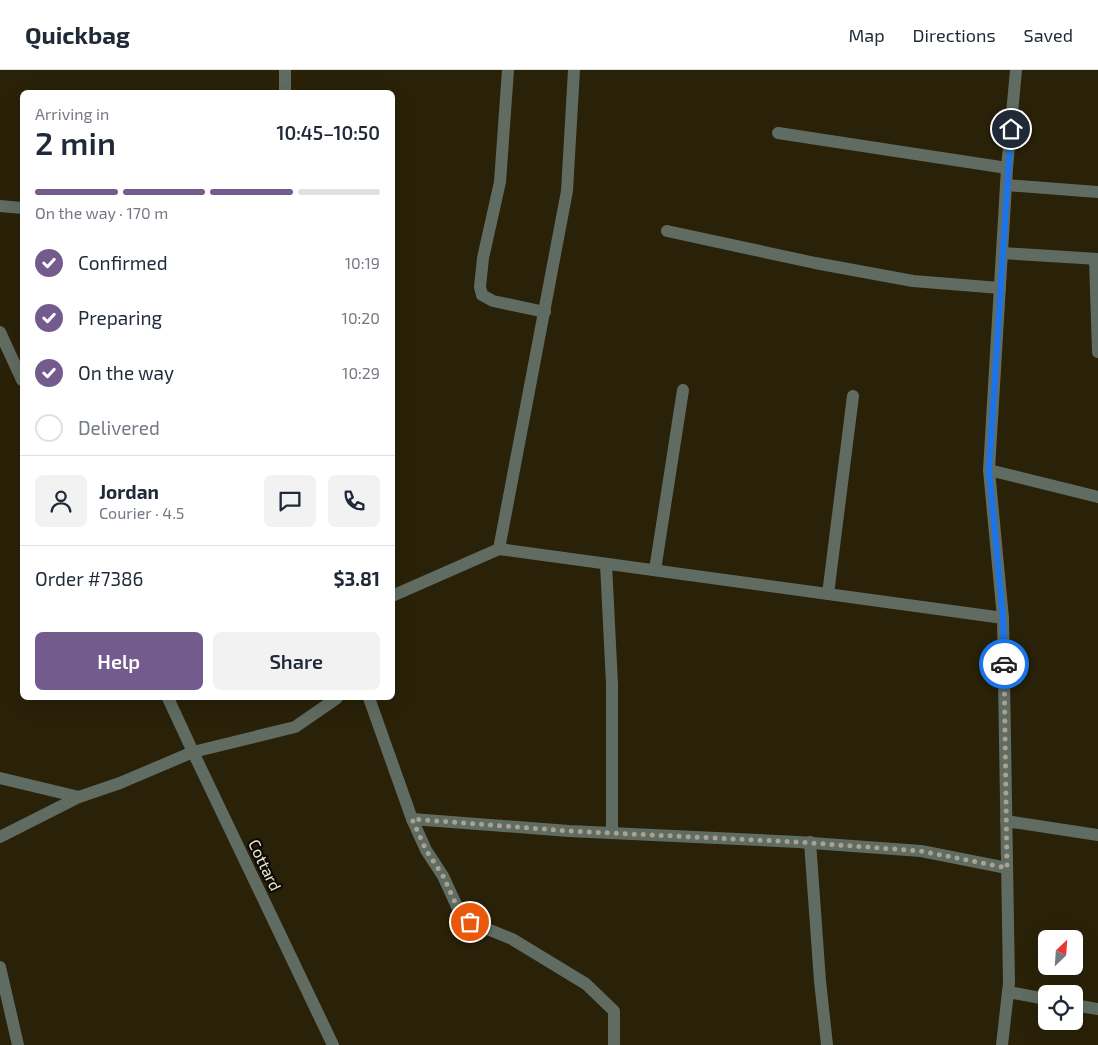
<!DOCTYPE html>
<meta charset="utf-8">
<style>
:root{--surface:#fff;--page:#f2f2f3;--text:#1f2937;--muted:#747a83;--line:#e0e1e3;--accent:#735c8d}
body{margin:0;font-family:"Exo 2",sans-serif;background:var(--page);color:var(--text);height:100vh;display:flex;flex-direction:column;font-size:19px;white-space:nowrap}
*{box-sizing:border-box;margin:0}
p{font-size:16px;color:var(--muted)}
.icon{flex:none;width:28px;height:28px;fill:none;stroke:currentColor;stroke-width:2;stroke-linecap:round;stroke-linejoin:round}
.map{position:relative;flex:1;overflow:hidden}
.details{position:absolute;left:20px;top:20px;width:375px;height:610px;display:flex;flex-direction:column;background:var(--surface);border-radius:8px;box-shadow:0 5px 20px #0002}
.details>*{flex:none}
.needle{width:32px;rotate:25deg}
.tools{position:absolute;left:1038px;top:860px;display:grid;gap:10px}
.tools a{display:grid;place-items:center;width:45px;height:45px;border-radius:8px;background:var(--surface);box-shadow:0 5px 20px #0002;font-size:25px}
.pin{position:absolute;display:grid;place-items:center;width:42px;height:42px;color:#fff;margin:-21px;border:2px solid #fff;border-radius:50%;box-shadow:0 1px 5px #0007}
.courier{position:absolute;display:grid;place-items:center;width:50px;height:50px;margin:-25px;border:4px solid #1a73e8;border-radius:50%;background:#fff;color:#222;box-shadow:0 1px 6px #0007}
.overview em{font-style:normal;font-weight:600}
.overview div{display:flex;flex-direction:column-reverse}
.overview{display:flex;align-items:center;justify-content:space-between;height:85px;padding:0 15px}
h1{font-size:32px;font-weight:600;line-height:38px}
.bar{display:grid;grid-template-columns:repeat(4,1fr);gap:8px 5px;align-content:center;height:60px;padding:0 15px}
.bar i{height:6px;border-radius:4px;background:var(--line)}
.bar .on{background:var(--accent)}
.bar p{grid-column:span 4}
.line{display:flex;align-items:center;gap:12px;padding:0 15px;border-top:1px solid var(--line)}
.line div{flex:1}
.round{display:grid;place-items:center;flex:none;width:52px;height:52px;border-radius:8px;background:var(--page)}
ol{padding:0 15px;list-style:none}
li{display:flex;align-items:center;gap:15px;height:55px}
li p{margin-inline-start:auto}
li .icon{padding:5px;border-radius:50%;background:var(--accent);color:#fff;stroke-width:4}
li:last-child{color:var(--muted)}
li i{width:28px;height:28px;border:2px solid var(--line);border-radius:50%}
.cta{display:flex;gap:10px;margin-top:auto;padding:10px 15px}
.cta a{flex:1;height:58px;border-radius:8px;background:var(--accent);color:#fff;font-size:20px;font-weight:600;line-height:58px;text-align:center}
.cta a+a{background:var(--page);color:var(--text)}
header{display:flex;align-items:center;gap:30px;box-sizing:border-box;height:70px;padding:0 25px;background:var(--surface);border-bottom:1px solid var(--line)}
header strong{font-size:24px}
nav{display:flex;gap:28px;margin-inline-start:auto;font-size:18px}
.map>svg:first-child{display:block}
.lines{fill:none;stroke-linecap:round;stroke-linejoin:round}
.minor{stroke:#606c62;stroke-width:12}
.tertiary{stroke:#606c62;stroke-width:12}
.done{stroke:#a8a290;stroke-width:5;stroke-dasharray:0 9}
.route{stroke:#1a73e8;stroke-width:6}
.labels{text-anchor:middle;stroke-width:4.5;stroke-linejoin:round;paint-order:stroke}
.street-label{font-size:16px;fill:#ece7d9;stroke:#0e0b03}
</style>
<header>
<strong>Quickbag</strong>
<nav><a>Map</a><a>Directions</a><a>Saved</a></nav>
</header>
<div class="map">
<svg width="1098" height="975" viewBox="0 0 1098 975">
<rect width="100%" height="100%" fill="#292108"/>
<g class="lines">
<g class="minor">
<path d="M285 0V22"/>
<path d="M508 0 500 112 483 188 480 217 482 225 493 231 545 242"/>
<path d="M574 0 567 121 499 479 1003 548"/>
<path d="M778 63 1007 98"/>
<path d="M1006 115 1098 122"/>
<path d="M0 136 22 138"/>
<path d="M667 161 815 193 913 211 1000 218"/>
<path d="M1002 183 1098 189"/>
<path d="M1095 189 1098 282"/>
<path d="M989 400 1098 427"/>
<path d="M606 494 612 614V763"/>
<path d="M655 500 683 320"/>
<path d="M828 524 853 326"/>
<path d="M392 526 499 479"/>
<path d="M369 628 412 749 426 780 443 806 460 843 470 852 512 869 586 914 614 941V975"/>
<path d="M0 708 79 727"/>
<path d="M412 749 569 761 798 772 921 781 1007 798"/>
<path d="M1006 751 1098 765"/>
<path d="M0 767 79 727 120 713 193 682 295 657 337 628"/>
<path d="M810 772 820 911 827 975"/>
<path d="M0 897 18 975"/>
<path d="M1008 922 1046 929"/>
<path d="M1074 935 1098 939"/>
<path d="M1002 975 1009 913 1003 548 989 400 1007 98 1016 0"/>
</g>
<g class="tertiary">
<path d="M0 262 22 310"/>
<path d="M168 628 193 682 333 975"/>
</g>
</g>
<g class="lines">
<path class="done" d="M470 852 460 843 443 806 426 780 412 749 569 761 798 772 921 781 1007 798 1004 594"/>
<path class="route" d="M1004 594 1003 548 989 400 1011 59"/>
</g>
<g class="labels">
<g class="street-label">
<text transform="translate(265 795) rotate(64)" y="6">Cottard</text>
</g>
</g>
</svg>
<div class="tools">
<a><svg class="needle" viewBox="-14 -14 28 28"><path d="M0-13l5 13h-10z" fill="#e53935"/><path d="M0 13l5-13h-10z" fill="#747a83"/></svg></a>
<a><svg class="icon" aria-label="locate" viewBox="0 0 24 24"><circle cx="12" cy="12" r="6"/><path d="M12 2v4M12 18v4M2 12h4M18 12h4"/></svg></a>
</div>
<div class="pin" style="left:470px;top:852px;background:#ea580c"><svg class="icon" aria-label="bag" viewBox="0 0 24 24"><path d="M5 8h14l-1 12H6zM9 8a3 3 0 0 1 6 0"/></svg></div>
<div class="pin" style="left:1011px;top:59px;background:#1f2937"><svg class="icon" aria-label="home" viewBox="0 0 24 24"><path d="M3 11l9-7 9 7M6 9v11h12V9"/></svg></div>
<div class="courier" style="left:1004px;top:594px"><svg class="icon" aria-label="car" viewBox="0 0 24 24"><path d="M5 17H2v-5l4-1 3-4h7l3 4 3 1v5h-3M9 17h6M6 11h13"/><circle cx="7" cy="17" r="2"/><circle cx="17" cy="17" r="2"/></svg></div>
<section class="details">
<div class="overview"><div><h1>2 min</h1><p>Arriving in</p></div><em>10:45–10:50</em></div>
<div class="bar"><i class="on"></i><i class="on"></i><i class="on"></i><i></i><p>On the way · 170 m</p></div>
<ol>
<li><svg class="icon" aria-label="check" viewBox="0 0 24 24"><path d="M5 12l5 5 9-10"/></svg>Confirmed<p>10:19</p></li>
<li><svg class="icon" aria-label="check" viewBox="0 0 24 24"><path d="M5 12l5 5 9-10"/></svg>Preparing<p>10:20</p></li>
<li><svg class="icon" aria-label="check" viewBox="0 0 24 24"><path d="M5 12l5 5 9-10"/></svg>On the way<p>10:29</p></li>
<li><i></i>Delivered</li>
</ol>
<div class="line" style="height:90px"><a class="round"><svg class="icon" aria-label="person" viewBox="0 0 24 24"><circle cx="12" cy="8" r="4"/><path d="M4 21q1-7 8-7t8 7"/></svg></a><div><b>Jordan</b><p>Courier · 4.5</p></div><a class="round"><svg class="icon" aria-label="chat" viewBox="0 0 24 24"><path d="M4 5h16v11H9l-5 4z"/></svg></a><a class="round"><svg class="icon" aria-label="phone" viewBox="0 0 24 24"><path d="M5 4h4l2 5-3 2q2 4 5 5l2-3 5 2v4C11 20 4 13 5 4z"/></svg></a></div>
<div class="line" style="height:65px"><div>Order #7386</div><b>$3.81</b></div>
<div class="cta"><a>Help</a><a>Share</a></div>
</section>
</div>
